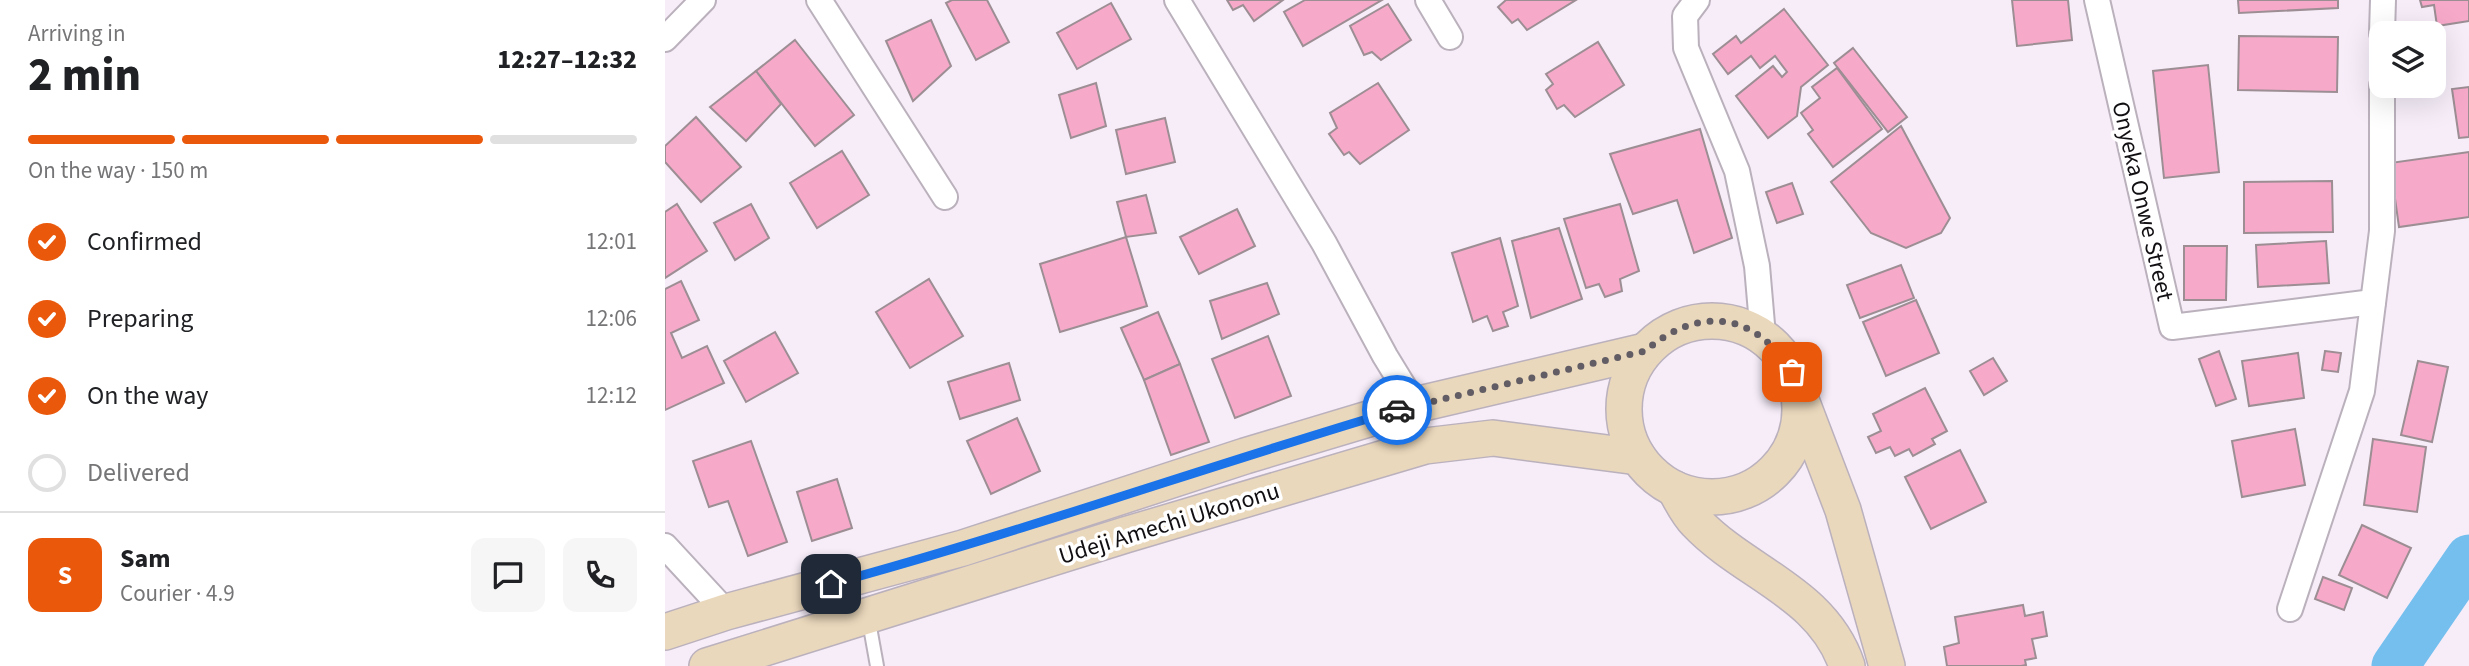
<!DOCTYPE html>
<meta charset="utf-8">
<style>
:root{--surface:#fff;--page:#f6f6f6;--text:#202124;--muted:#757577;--line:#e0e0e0;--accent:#ea580c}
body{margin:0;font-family:"Source Sans 3",sans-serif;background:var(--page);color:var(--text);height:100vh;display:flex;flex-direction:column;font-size:26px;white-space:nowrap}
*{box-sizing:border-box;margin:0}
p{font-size:23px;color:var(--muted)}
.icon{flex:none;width:38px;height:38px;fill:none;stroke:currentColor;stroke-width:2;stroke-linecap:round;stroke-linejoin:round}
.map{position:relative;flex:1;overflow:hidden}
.details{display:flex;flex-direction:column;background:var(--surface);width:665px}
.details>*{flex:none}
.tools{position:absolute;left:1704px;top:21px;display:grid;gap:14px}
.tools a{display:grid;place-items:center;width:77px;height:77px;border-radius:14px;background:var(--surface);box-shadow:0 7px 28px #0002;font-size:35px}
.pin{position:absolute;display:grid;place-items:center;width:60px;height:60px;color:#fff;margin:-30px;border-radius:14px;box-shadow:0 4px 10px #0006}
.courier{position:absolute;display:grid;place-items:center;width:70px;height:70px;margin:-35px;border:5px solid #1a73e8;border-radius:50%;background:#fff;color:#222;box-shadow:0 2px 9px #0007}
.overview em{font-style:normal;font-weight:800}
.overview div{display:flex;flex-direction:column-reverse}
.overview{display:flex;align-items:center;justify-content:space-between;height:119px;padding:0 28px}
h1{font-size:46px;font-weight:800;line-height:52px}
.bar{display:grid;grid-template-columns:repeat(4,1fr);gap:10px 7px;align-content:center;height:84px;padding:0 28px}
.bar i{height:9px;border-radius:5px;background:var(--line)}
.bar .active{background:var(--accent)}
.bar p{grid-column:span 4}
.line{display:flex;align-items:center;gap:18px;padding:0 28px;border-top:2px solid var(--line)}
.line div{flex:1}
.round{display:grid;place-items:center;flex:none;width:74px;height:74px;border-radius:14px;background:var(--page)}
ol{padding:0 28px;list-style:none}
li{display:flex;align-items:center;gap:21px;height:77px}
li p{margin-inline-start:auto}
li .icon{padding:7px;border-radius:50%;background:var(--accent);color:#fff;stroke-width:4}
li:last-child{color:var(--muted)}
li i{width:38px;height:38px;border:4px solid var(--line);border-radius:50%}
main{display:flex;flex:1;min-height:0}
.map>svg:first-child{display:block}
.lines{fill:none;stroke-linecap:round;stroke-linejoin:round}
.river{stroke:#75bfee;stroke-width:47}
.building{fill:#f7a9ca;stroke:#9d8e94;stroke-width:2}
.lane-casing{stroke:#bab1bd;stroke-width:16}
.street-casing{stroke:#bab1bd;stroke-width:28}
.secondary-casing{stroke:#bab1bd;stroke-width:38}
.lane{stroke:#fff;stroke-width:12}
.street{stroke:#fff;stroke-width:24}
.secondary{stroke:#ead8bc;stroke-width:35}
.done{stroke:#625d64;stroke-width:7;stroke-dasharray:0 12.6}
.route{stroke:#1a73e8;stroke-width:9}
.labels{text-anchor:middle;stroke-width:7;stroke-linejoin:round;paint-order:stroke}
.street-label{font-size:24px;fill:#120f13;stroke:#fff}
</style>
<main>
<section class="details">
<div class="overview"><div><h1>2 min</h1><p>Arriving in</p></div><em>12:27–12:32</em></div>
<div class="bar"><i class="active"></i><i class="active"></i><i class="active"></i><i></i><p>On the way · 150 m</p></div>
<ol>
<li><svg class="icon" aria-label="check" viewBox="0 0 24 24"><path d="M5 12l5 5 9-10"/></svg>Confirmed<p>12:01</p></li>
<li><svg class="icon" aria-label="check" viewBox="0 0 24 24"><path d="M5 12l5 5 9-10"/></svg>Preparing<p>12:06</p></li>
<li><svg class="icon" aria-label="check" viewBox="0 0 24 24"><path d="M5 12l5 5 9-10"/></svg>On the way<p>12:12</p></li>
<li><i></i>Delivered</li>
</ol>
<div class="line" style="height:126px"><b class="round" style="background:var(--accent);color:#fff">S</b><div><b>Sam</b><p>Courier · 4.9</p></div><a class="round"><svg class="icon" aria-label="chat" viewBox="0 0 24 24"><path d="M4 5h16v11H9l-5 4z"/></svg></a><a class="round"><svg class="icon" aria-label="phone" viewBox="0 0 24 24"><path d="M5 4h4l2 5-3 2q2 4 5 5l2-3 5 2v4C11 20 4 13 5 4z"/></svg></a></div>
</section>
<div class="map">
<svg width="1804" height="666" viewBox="0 0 1804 666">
<rect width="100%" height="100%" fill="#f6edf9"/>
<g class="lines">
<path class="river" d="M1730 666 1804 558"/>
</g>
<g class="building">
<path d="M287 0H322L344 42 311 60 281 3Z"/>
<path d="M562 0H618L589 21 578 5 568 10Z"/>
<path d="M640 0H717L638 46 619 12Z"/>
<path d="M841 0H911L862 30 853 19 847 23 833 7Z"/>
<path d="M1347 0H1403L1407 40 1352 46Z"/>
<path d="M1573 0H1673V8L1574 13Z"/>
<path d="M1755 0H1804V21L1772 26 1769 5 1757 7Z"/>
<path d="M446 3 466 39 412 69 392 33Z"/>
<path d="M723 4 746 40 716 60 707 52 699 55 685 26Z"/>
<path d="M1119 9 1163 65 1136 87 1132 116 1103 138 1071 96 1108 66 1117 77 1122 72 1110 56 1095 68 1086 56 1063 74 1048 54 1071 36 1076 43Z"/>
<path d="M266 20 286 66 248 101 221 41Z"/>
<path d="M1574 36 1673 37 1672 92 1573 90Z"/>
<path d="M130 40 189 115 150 146 91 71Z"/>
<path d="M933 42 959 85 910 117 899 105 892 109 881 90 888 84 881 74Z"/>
<path d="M1188 48 1242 117 1223 132 1169 63Z"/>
<path d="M1543 65 1554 172 1499 178 1488 71Z"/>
<path d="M1172 68 1217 129 1168 167 1143 134 1148 130 1136 113 1155 98 1147 87Z"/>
<path d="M91 71 116 104 81 141 45 107Z"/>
<path d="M431 83 441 126 406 138 394 95Z"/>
<path d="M713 83 744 130 695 164 684 152 679 155 664 134 672 128 665 113Z"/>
<path d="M1804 87V137L1794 138 1787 89Z"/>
<path d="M31 117 76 167 36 202 0 162V146Z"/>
<path d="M500 118 510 162 461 174 451 130Z"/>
<path d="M1236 126 1285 218 1276 233 1241 248 1206 233 1166 182Z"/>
<path d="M1035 129 1067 238 1029 253 1012 200 968 214 945 154Z"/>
<path d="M177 151 204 195 152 228 125 183Z"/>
<path d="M1804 152V217L1734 227 1725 163Z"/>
<path d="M1667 181 1668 232 1579 233V182Z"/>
<path d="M1127 183 1138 214 1112 223 1101 192Z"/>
<path d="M481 195 491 233 461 237 452 202Z"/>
<path d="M12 204 42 251 0 278V212Z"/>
<path d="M86 204 104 238 70 260 49 223Z"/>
<path d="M955 204 974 271 955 279 957 291 940 297 934 284 921 288 899 219Z"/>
<path d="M572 209 590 246 534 274 515 237Z"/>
<path d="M894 228 917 299 866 318 847 241Z"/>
<path d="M461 237 482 306 395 332 375 264Z"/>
<path d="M835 238 853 306 838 312 843 326 828 331 822 316 808 322 787 253Z"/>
<path d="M1661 241 1664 283 1593 287 1591 245Z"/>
<path d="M1519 246H1562L1561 300H1519Z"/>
<path d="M1236 265 1249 298 1195 318 1182 285Z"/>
<path d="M264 279 298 336 245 368 211 312Z"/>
<path d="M16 281 34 320 6 333 17 358 42 346 59 383 0 410V289Z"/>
<path d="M602 283 614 314 557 339 545 301Z"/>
<path d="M1251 300 1274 353 1221 376 1198 322Z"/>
<path d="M493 312 515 364 479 380 456 328Z"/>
<path d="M110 332 133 373 81 402 59 361Z"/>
<path d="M603 336 626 396 570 418 547 359Z"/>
<path d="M1554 351 1571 399 1551 406 1534 359Z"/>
<path d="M1660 351 1676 353 1673 372 1657 370Z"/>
<path d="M1633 353 1639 398 1584 406 1577 361Z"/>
<path d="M1328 358 1342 381 1319 395 1305 371Z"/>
<path d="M1753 361 1783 367 1767 442 1736 435Z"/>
<path d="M344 363 355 400 295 419 283 382Z"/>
<path d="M515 364 544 442 506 455 479 380Z"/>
<path d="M1260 388 1282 431 1267 439 1270 444 1248 456 1244 449 1230 456 1225 447 1211 453 1203 437 1216 431 1208 414Z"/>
<path d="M352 418 375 471 326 494 302 441Z"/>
<path d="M1630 429 1640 485 1577 497 1567 441Z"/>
<path d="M1708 439 1761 447 1752 512 1699 505Z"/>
<path d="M86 441 122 542 83 556 63 501 44 507 28 461Z"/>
<path d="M1295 450 1321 502 1266 529 1240 477Z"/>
<path d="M172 479 187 528 147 541 132 492Z"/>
<path d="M1697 525 1746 548 1722 598 1674 575Z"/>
<path d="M1658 577 1687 588 1679 610 1650 599Z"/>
<path d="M1358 605 1360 616 1378 612 1382 636 1367 639 1371 658 1360 660 1361 665 1356 666H1282L1279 647 1294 643 1290 617Z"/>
</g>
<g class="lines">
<defs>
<path id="lane" d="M203 616 212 666"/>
<g id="street">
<path d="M154 0 280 197"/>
<path d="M512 0 659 243 720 356 750 405"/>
<path d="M763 0 785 37"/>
<path d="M1032 0 1020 16 1021 48 1072 171 1092 266 1098 336"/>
<path d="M1432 0 1507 327 1708 302"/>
<path d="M1717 33 1718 0"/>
<path d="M0 39 38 0"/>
<path d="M0 546 61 612"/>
<path d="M1625 609 1697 391 1717 231V86"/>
</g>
<g id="secondary">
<circle cx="1047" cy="409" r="88"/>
<path d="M1136 400 1178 510 1222 666"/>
<path d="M1010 489C1016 500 1022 513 1031 522 1080 574 1157 592 1182 666"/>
<path d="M0 632 61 612 298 548 580 456 750 405 980 351"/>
<path d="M42 666 460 535 760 446 828 438 973 457"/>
</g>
</defs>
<use href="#lane" class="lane-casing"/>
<use href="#street" class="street-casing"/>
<use href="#secondary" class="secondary-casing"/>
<use href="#lane" class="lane"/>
<use href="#street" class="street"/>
<use href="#secondary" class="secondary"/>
</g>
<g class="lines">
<path class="done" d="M732 410 980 351C1034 305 1090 312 1127 372"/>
<path class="route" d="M166 584C357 532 543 466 732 410"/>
</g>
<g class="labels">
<g class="street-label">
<text transform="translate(1478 201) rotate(77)" y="8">Onyeka Onwe Street</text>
<text transform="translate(504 523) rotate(-17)" y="8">Udeji Amechi Ukononu</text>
</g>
</g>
</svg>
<div class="tools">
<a><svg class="icon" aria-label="layers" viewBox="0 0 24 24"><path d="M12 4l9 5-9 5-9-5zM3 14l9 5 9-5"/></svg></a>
</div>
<div class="pin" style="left:1127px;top:372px;background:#ea580c"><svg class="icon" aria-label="bag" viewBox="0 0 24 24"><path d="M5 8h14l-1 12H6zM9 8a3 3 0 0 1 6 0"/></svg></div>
<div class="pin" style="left:166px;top:584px;background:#1f2937"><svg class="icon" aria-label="home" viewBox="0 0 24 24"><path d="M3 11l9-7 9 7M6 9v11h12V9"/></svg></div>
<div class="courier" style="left:732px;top:410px"><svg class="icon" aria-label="car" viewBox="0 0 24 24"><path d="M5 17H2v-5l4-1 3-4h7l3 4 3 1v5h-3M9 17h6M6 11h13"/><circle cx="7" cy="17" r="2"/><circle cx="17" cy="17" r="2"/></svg></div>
</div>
</main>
